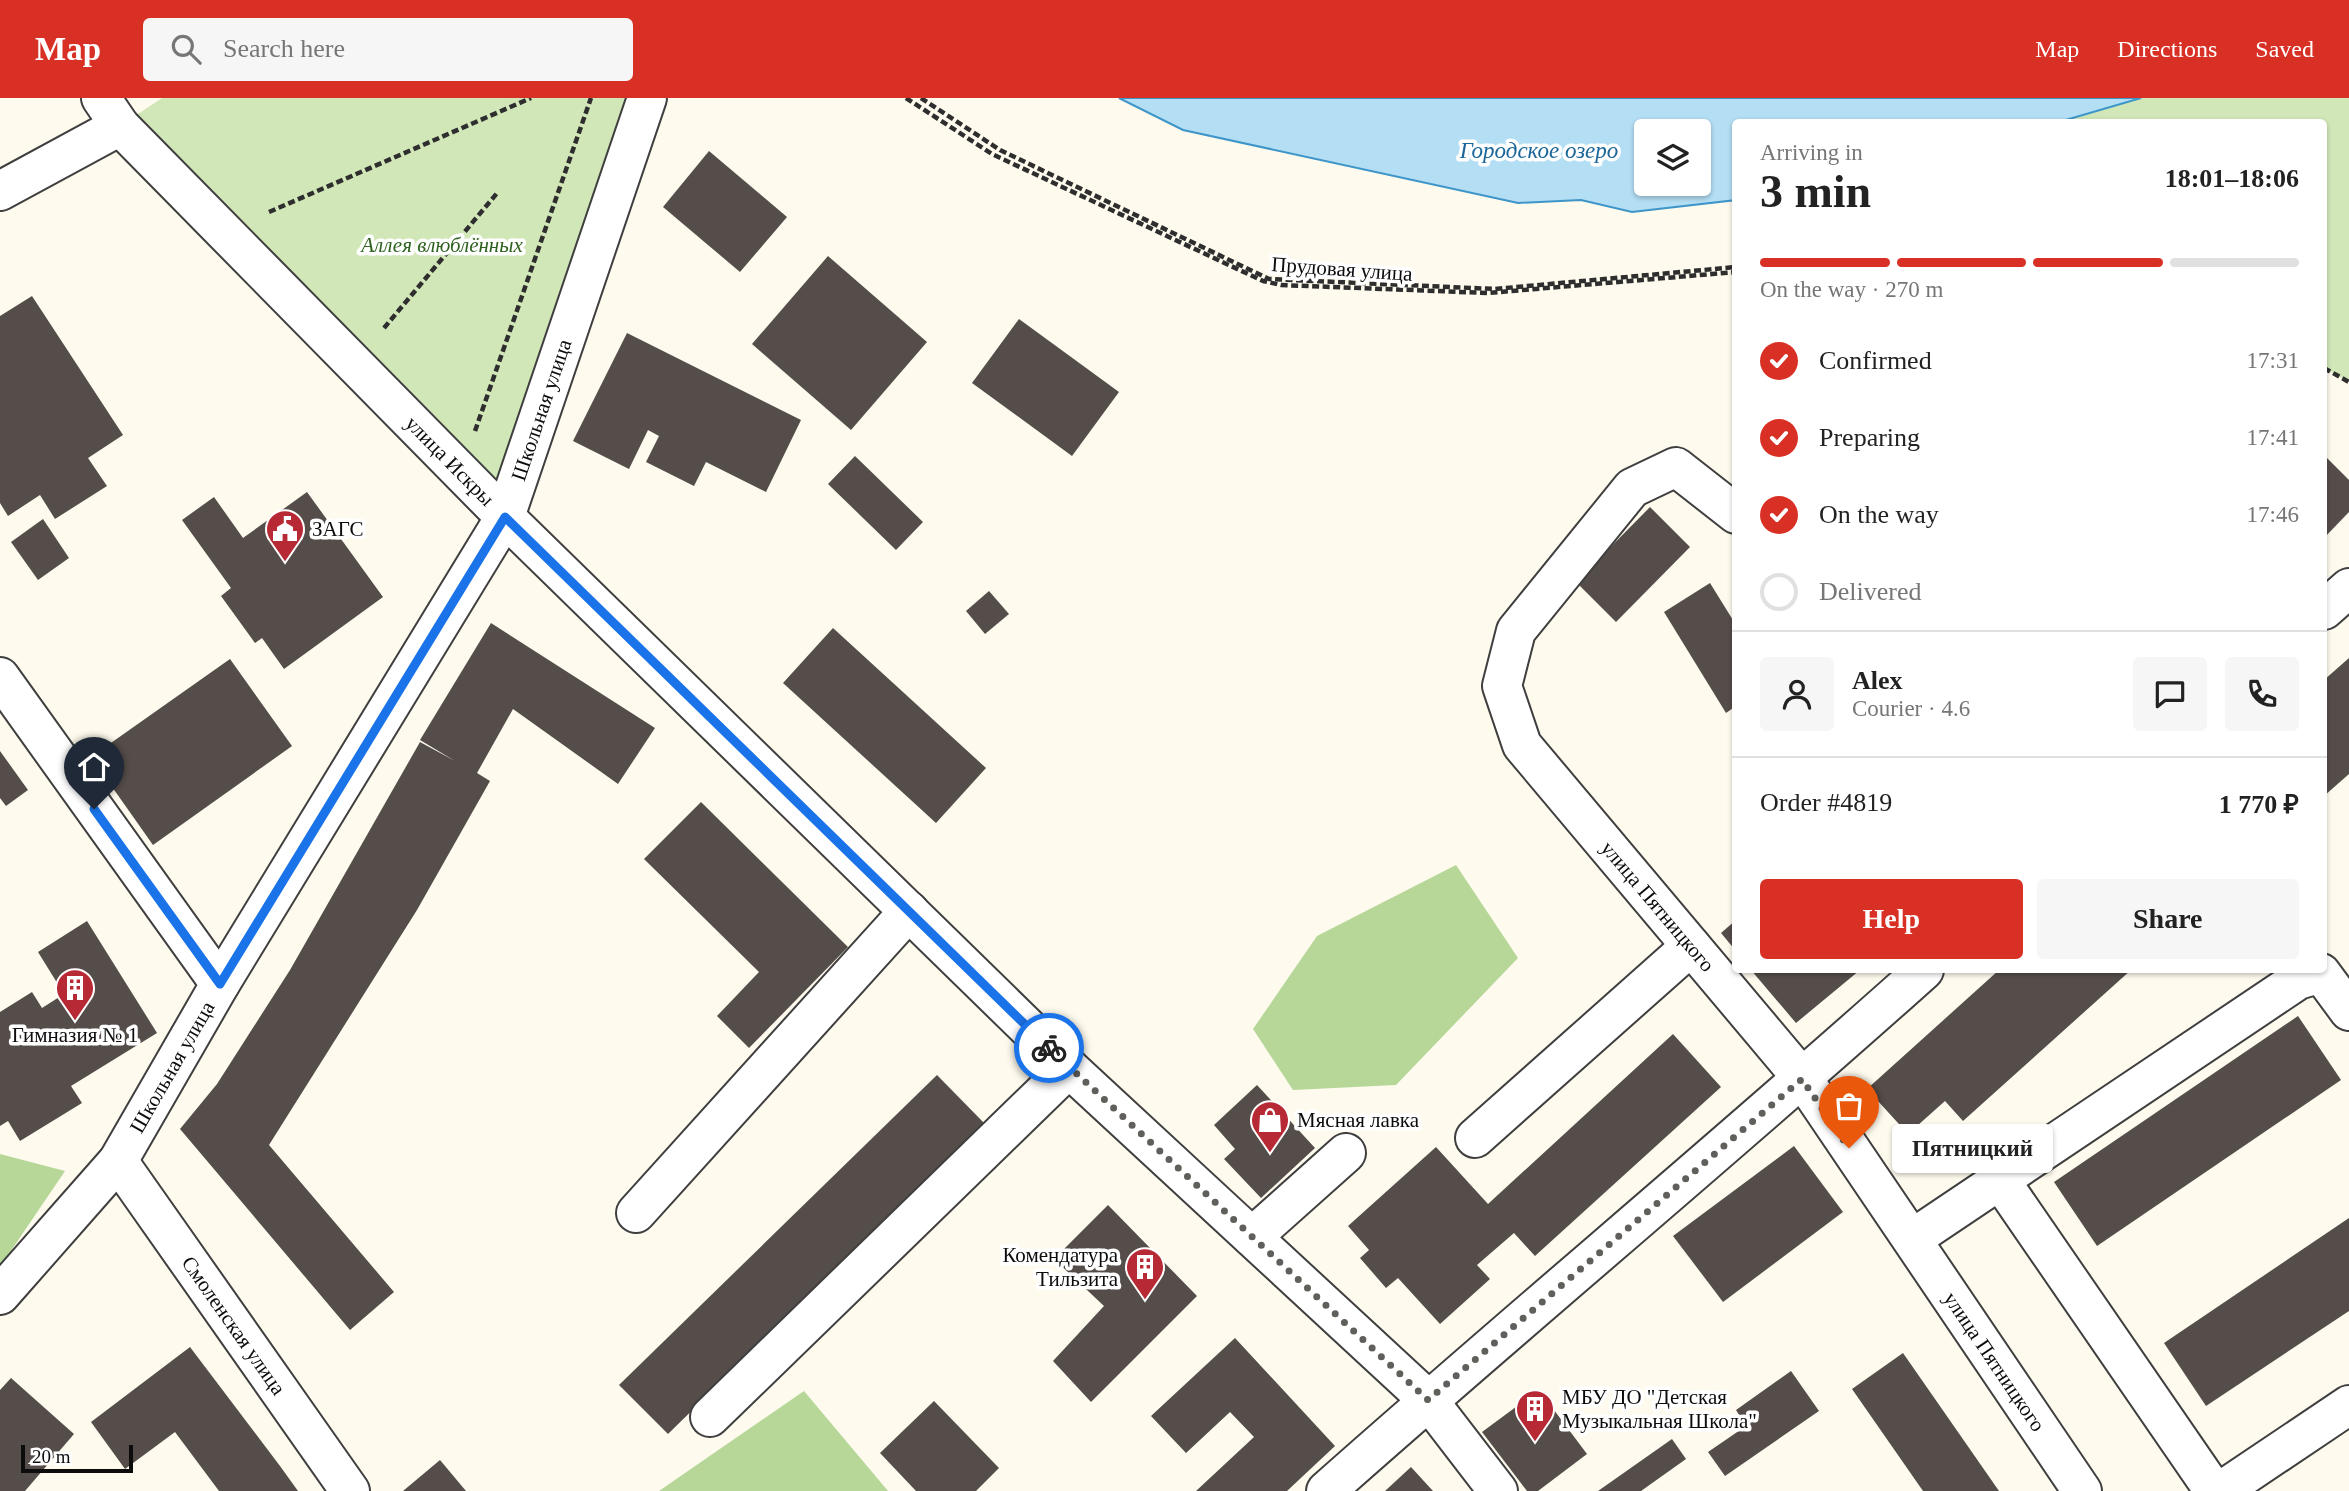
<!DOCTYPE html>
<meta charset="utf-8">
<style>
:root{--surface:#fff;--page:#f6f6f6;--text:#222;--muted:#767676;--line:#e0e0e0;--accent:#d93025}
body{margin:0;font-family:"Times New Roman",serif;background:var(--page);color:var(--text);height:100vh;display:flex;flex-direction:column;font-size:26px;white-space:nowrap}
*{box-sizing:border-box;margin:0}
p{font-size:23px;color:var(--muted)}
.icon{flex:none;width:38px;height:38px;fill:none;stroke:currentColor;stroke-width:2;stroke-linecap:round;stroke-linejoin:round}
.map{position:relative;flex:1;overflow:hidden}
.details{position:absolute;left:1732px;top:21px;width:595px;height:854px;display:flex;flex-direction:column;background:var(--surface);border-radius:7px;box-shadow:0 2px 5px #0004}
.details>*{flex:none}
.tools{position:absolute;left:1634px;top:21px;display:grid;gap:14px}
.tools a{display:grid;place-items:center;width:77px;height:77px;border-radius:7px;background:var(--surface);box-shadow:0 2px 5px #0004;font-size:35px}
.scale{position:absolute;left:21px;bottom:18px;width:112px;box-sizing:border-box;padding-left:7px;border:4px solid #0c0c0c;border-top:0;font-size:19px;line-height:24px;white-space:nowrap;color:#0c0c0c;-webkit-text-stroke:5px #fff;paint-order:stroke}
.pin{position:absolute;display:grid;place-items:center;width:60px;height:60px;color:#fff;margin:-72px -30px;border-radius:50% 50% 50% 0;rotate:-45deg;box-shadow:0 0 7px #0007}
.pin .icon{rotate:45deg}
.courier{position:absolute;display:grid;place-items:center;width:70px;height:70px;margin:-35px;border:5px solid #1a73e8;border-radius:50%;background:#fff;color:#222;box-shadow:0 2px 9px #0007}
.bubble{position:absolute;height:49px;border-radius:7px;background:var(--surface);box-shadow:0 2px 5px #0004;font-size:23px;font-weight:600;line-height:49px;text-align:center}
.head em{font-style:normal;font-weight:600}
.head div{display:flex;flex-direction:column-reverse}
.head{display:flex;align-items:center;justify-content:space-between;height:119px;padding:0 28px}
h1{font-size:46px;font-weight:600;line-height:52px}
.bar{display:grid;grid-template-columns:repeat(4,1fr);gap:10px 7px;align-content:center;height:84px;padding:0 28px}
.bar i{height:9px;border-radius:5px;background:var(--line)}
.bar .selected{background:var(--accent)}
.bar p{grid-column:span 4}
.line{display:flex;align-items:center;gap:18px;padding:0 28px;border-top:2px solid var(--line)}
.line div{flex:1}
.round{display:grid;place-items:center;flex:none;width:74px;height:74px;border-radius:7px;background:var(--page)}
ol{padding:0 28px;list-style:none}
li{display:flex;align-items:center;gap:21px;height:77px}
li p{margin-inline-start:auto}
li .icon{padding:7px;border-radius:50%;background:var(--accent);color:#fff;stroke-width:4}
li:last-child{color:var(--muted)}
li i{width:38px;height:38px;border:4px solid var(--line);border-radius:50%}
.primary-button{display:flex;gap:14px;margin-top:auto;padding:14px 28px}
.primary-button a{flex:1;height:80px;border-radius:7px;background:var(--accent);color:#fff;font-size:28px;font-weight:600;line-height:80px;text-align:center}
.primary-button a+a{background:var(--page);color:var(--text)}
header{display:flex;align-items:center;gap:42px;box-sizing:border-box;height:98px;padding:0 35px;background:var(--accent);color:#fff}
header strong{font-size:33px}
nav{display:flex;gap:38px;margin-inline-start:auto;font-size:24px}
.search{width:490px;height:63px;background:var(--page);display:flex;align-items:center;gap:18px;box-sizing:border-box;padding:0 24px;border-radius:7px;color:var(--muted);font-size:26px}
.map>svg:first-child{display:block}
.green{fill:#d2e7b8}
.forest{fill:#b6d798}
.water{fill:#b3def4;stroke:#3d95c8;stroke-width:2;fill-rule:evenodd}
.building{fill:#554d49}
.lines{fill:none;stroke-linecap:round;stroke-linejoin:round}
.minor-casing{stroke:#3f3f3f;stroke-width:42}
.path{stroke:#2e2e2e;stroke-width:4.5;stroke-dasharray:7 3.5;stroke-linecap:butt}
.minor{stroke:#fff;stroke-width:38}
.done{stroke:#615f5b;stroke-width:7;stroke-dasharray:0 12.6}
.route{stroke:#1a73e8;stroke-width:9}
.labels{text-anchor:middle;stroke-width:7;stroke-linejoin:round;paint-order:stroke}
.park-label{font-size:21px;font-style:italic;fill:#2f621f;stroke:#fff}
.street-label{font-size:21px;fill:#0c0c0c;stroke:#fff}
.poi-label{font-size:21px;fill:#0c0c0c;stroke:#fff;text-anchor:start}
.water-label{font-size:23px;font-style:italic;fill:#1a6699;stroke:#fff}
</style>
<header>
<strong>Map</strong>
<div class="search"><svg class="icon" aria-label="search" viewBox="0 0 24 24"><circle cx="10" cy="10" r="6"/><path d="M15 15l6 6"/></svg>Search here</div>
<nav><a>Map</a><a>Directions</a><a>Saved</a></nav>
</header>
<div class="map">
<svg width="2349" height="1393" viewBox="0 0 2349 1393">
<rect width="100%" height="100%" fill="#fefaed"/>
<g class="green">
<path d="M162 0H647L505 419 120 28Z"/>
<path d="M2141 0H2349V284L2324 270V24H2069V22Z"/>
</g>
<g class="forest">
<path d="M1456 767 1518 860 1396 987 1293 992 1253 931 1317 838Z"/>
<path d="M0 1056 65 1073 0 1169Z"/>
<path d="M804 1293 888 1393H659Z"/>
</g>
<path class="water" d="M1119 0H2141L2059 24H1736V102L1632 114 1581 102 1518 105 1183 32ZM1647 33H1699V86H1647Z"/>
<g class="building">
<path d="M709 53 787 119 740 174 663 109Z"/>
<path d="M828 158 927 244 851 332 752 246Z"/>
<path d="M32 198 123 337 88 360 107 388 55 421 40 397 8 418 0 405V218Z"/>
<path d="M1019 221 1119 294 1072 358 972 285Z"/>
<path d="M627 235 801 322 766 394 706 364 694 388 646 364 659 338 648 332 629 371 573 343Z"/>
<path d="M2324 357 2349 382V414L2324 440Z"/>
<path d="M855 358 923 424 896 452 828 386Z"/>
<path d="M307 394 383 499 284 571 262 540 255 545 221 498 231 490 182 422 214 399 243 440Z"/>
<path d="M1650 409 1690 449 1616 524 1576 484Z"/>
<path d="M43 421 69 460 38 482 11 444Z"/>
<path d="M1710 485 1736 527V608L1726 615 1664 514Z"/>
<path d="M989 493 1009 516 985 536 966 513Z"/>
<path d="M491 525 655 630 618 686 513 611 477 675 490 683 417 812 269 1047 394 1194 350 1232 180 1031 217 986 290 872 420 644 455 663 420 642Z"/>
<path d="M833 530 986 670 936 725 783 585Z"/>
<path d="M2349 560V676L2324 698V582Z"/>
<path d="M230 561 292 648 153 747 91 659Z"/>
<path d="M0 653 28 692 6 708 0 700Z"/>
<path d="M701 704 848 849 749 950 717 918 759 874 644 761Z"/>
<path d="M1736 822V853L1721 835Z"/>
<path d="M87 823 157 935 71 988 82 1005 20 1043 8 1023 0 1028V914L32 894 42 910 64 896 38 854Z"/>
<path d="M1751 872H1860L1796 925Z"/>
<path d="M1999 872H2131L1963 1023 1945 1003 1908 1036 1867 991Z"/>
<path d="M2298 918 2341 982 2097 1148 2054 1084Z"/>
<path d="M1673 936 1721 989 1535 1158 1514 1135 1477 1167 1490 1181 1440 1226 1398 1180 1386 1190 1360 1160 1369 1152 1348 1128 1436 1049 1488 1106Z"/>
<path d="M937 977 985 1026 668 1336 619 1287Z"/>
<path d="M1257 987 1315 1050 1261 1100 1224 1061 1235 1051 1214 1027Z"/>
<path d="M1794 1048 1843 1114 1723 1204 1673 1138Z"/>
<path d="M1108 1107 1197 1198 1091 1304 1053 1263 1104 1208 1054 1161Z"/>
<path d="M2349 1120V1213L2206 1308 2164 1245Z"/>
<path d="M1235 1240 1335 1348 1287 1393H1196L1254 1339 1230 1314 1186 1355 1151 1318Z"/>
<path d="M190 1249 280 1368 298 1393H219L175 1334 125 1371 91 1324Z"/>
<path d="M1903 1255 1999 1393H1923L1852 1291Z"/>
<path d="M1791 1273 1819 1313 1725 1378 1708 1354 1746 1328 1736 1312Z"/>
<path d="M11 1280 74 1336 25 1393H0V1292Z"/>
<path d="M1539 1292 1587 1356 1538 1393H1527L1482 1334Z"/>
<path d="M934 1303 999 1370 976 1393H916L880 1355Z"/>
<path d="M1672 1341 1686 1361 1641 1393H1598Z"/>
<path d="M440 1362 466 1393H403Z"/>
<path d="M1411 1369 1433 1393H1385Z"/>
</g>
<g class="lines">
<defs>
<g id="minor">
<path id="s1" d="M101 0 120 28 505 419 1069 970 1428 1302 1498 1393"/>
<path d="M0 93 120 28"/>
<path id="s2" d="M1736 416 1676 369 1632 390 1516 533 1502 588 1522 647 1803 981 2082 1393"/>
<path d="M2324 512 2349 490"/>
<path d="M0 579 220 886"/>
<path d="M1475 1040 1691 848"/>
<path id="s3" d="M118 1063 350 1393"/>
<path d="M2000 1082 2214 1393"/>
<path d="M636 1115 909 813"/>
<path d="M1252 1139 1346 1055"/>
<path d="M1912 1141 2298 882 2321 875 2349 913"/>
<path id="s4" d="M0 1197 118 1063 220 886 505 419 647 0"/>
<path d="M710 1319 1069 970"/>
<path d="M1326 1393C1524 1217 1728 1048 1924 872"/>
<path d="M2221 1393 2349 1307"/>
</g>
</defs>
<use href="#minor" class="minor-casing"/>
<g class="path">
<path d="M906 0 992 56 1263 183 1281 187 1488 195 1736 174"/>
<path d="M921 0 1000 52 1269 181 1495 191 1736 169"/>
<path d="M269 114 531 0"/>
<path d="M384 230 498 94"/>
<path d="M2324 270 2349 284"/>
<path d="M475 333 591 0"/>
</g>
<use href="#minor" class="minor"/>
</g>
<g class="lines">
<path class="done" d="M1049 950 1428 1302 1802 981 1849 1050"/>
<path class="route" d="M94 711 220 886 505 419 1049 950"/>
</g>
<defs>
<symbol id="civic-pin" viewBox="-11 -11 22 30"><path d="M0 17L-7.5 6A9.5 9.5 0 1 1 7.5 6Z" fill="#b72a35" stroke="#fff"/><path d="M-.6-6.5H3V-4.5H.6V-3L4-1V1h2V6H-6V1h2V-1L-.6-3ZM-1.2 2.5V6h2.4V2.5Z" fill="#fff"/></symbol>
<symbol id="building-pin" viewBox="-11 -11 22 30"><path d="M0 17L-7.5 6A9.5 9.5 0 1 1 7.5 6Z" fill="#b72a35" stroke="#fff"/><path d="M-4-6H4V6H1V3H-1V6H-4ZM-2.5-4.3h1.7v1.8h-1.7ZM.8-4.3h1.7v1.8H.8ZM-2.5-1h1.7V.8h-1.7ZM.8-1h1.7V.8H.8Z" fill="#fff"/></symbol>
<symbol id="shop-pin" viewBox="-11 -11 22 30"><path d="M0 17L-7.5 6A9.5 9.5 0 1 1 7.5 6Z" fill="#b72a35" stroke="#fff"/><path d="M-5-2.5h2.3a2.7 3.5 0 0 1 5.4 0H5L5.5 6h-11ZM-1.5-2.5h3a1.5 2.3 0 0 0-3 0Z" fill="#fff"/></symbol>
</defs>
<g fill-rule="evenodd">
<use href="#civic-pin" x="263" y="409" width="44" height="60"/>
<use href="#building-pin" x="53" y="868" width="44" height="60"/>
<use href="#shop-pin" x="1248" y="1000" width="44" height="60"/>
<use href="#building-pin" x="1123" y="1147" width="44" height="60"/>
<use href="#building-pin" x="1513" y="1289" width="44" height="60"/>
</g>
<g class="labels">
<g class="park-label">
<text x="442" y="154">Аллея влюблённых</text>
</g>
<g class="street-label">
<text transform="translate(1342 171) rotate(4)" y="7">Прудовая улица</text>
<text dy="7" stroke="none"><textPath href="#s4" startOffset="1043">Школьная улица</textPath></text>
<text dy="7" stroke="none"><textPath href="#s1" startOffset="504">улица Искры</textPath></text>
<text dy="7" stroke="none"><textPath href="#s2" startOffset="639">улица Пятницкого</textPath></text>
<text dy="7" stroke="none"><textPath href="#s4" startOffset="287">Школьная улица</textPath></text>
<text dy="7" stroke="none"><textPath href="#s3" startOffset="201">Смоленская улица</textPath></text>
<text dy="7" stroke="none"><textPath href="#s2" startOffset="1206">улица Пятницкого</textPath></text>
</g>
<g class="poi-label">
<text x="312" y="438">ЗАГС</text>
<text x="75" y="944" text-anchor="middle">Гимназия № 1</text>
<text x="1297" y="1029">Мясная лавка</text>
<text x="1118" y="1164" text-anchor="end">Комендатура<tspan x="1118" dy="24">Тильзита</tspan></text>
<text x="1562" y="1306">МБУ ДО "Детская<tspan x="1562" dy="24">Музыкальная Школа"</tspan></text>
</g>
<g class="water-label">
<text x="1539" y="60">Городское озеро</text>
</g>
</g>
</svg>
<div class="tools">
<a><svg class="icon" aria-label="layers" viewBox="0 0 24 24"><path d="M12 4l9 5-9 5-9-5zM3 14l9 5 9-5"/></svg></a>
</div>
<div class="scale">20 m</div>
<div class="pin" style="left:1849px;top:1050px;background:#ea580c"><svg class="icon" aria-label="bag" viewBox="0 0 24 24"><path d="M5 8h14l-1 12H6zM9 8a3 3 0 0 1 6 0"/></svg></div>
<div class="pin" style="left:94px;top:711px;background:#1f2937"><svg class="icon" aria-label="home" viewBox="0 0 24 24"><path d="M3 11l9-7 9 7M6 9v11h12V9"/></svg></div>
<div class="courier" style="left:1049px;top:950px"><svg class="icon" aria-label="bike" viewBox="0 0 24 24"><circle cx="6" cy="16" r="4"/><circle cx="18" cy="16" r="4"/><path d="M6 16l4-8h5l3 8M10 8l3 8H6M13 5h3"/></svg></div>
<div class="bubble" style="left:1892px;top:1026px;width:161px">Пятницкий</div>
<section class="details">
<div class="head"><div><h1>3 min</h1><p>Arriving in</p></div><em>18:01–18:06</em></div>
<div class="bar"><i class="selected"></i><i class="selected"></i><i class="selected"></i><i></i><p>On the way · 270 m</p></div>
<ol>
<li><svg class="icon" aria-label="check" viewBox="0 0 24 24"><path d="M5 12l5 5 9-10"/></svg>Confirmed<p>17:31</p></li>
<li><svg class="icon" aria-label="check" viewBox="0 0 24 24"><path d="M5 12l5 5 9-10"/></svg>Preparing<p>17:41</p></li>
<li><svg class="icon" aria-label="check" viewBox="0 0 24 24"><path d="M5 12l5 5 9-10"/></svg>On the way<p>17:46</p></li>
<li><i></i>Delivered</li>
</ol>
<div class="line" style="height:126px"><a class="round"><svg class="icon" aria-label="person" viewBox="0 0 24 24"><circle cx="12" cy="8" r="4"/><path d="M4 21q1-7 8-7t8 7"/></svg></a><div><b>Alex</b><p>Courier · 4.6</p></div><a class="round"><svg class="icon" aria-label="chat" viewBox="0 0 24 24"><path d="M4 5h16v11H9l-5 4z"/></svg></a><a class="round"><svg class="icon" aria-label="phone" viewBox="0 0 24 24"><path d="M5 4h4l2 5-3 2q2 4 5 5l2-3 5 2v4C11 20 4 13 5 4z"/></svg></a></div>
<div class="line" style="height:91px"><div>Order #4819</div><b>1 770 ₽</b></div>
<div class="primary-button"><a>Help</a><a>Share</a></div>
</section>
</div>
